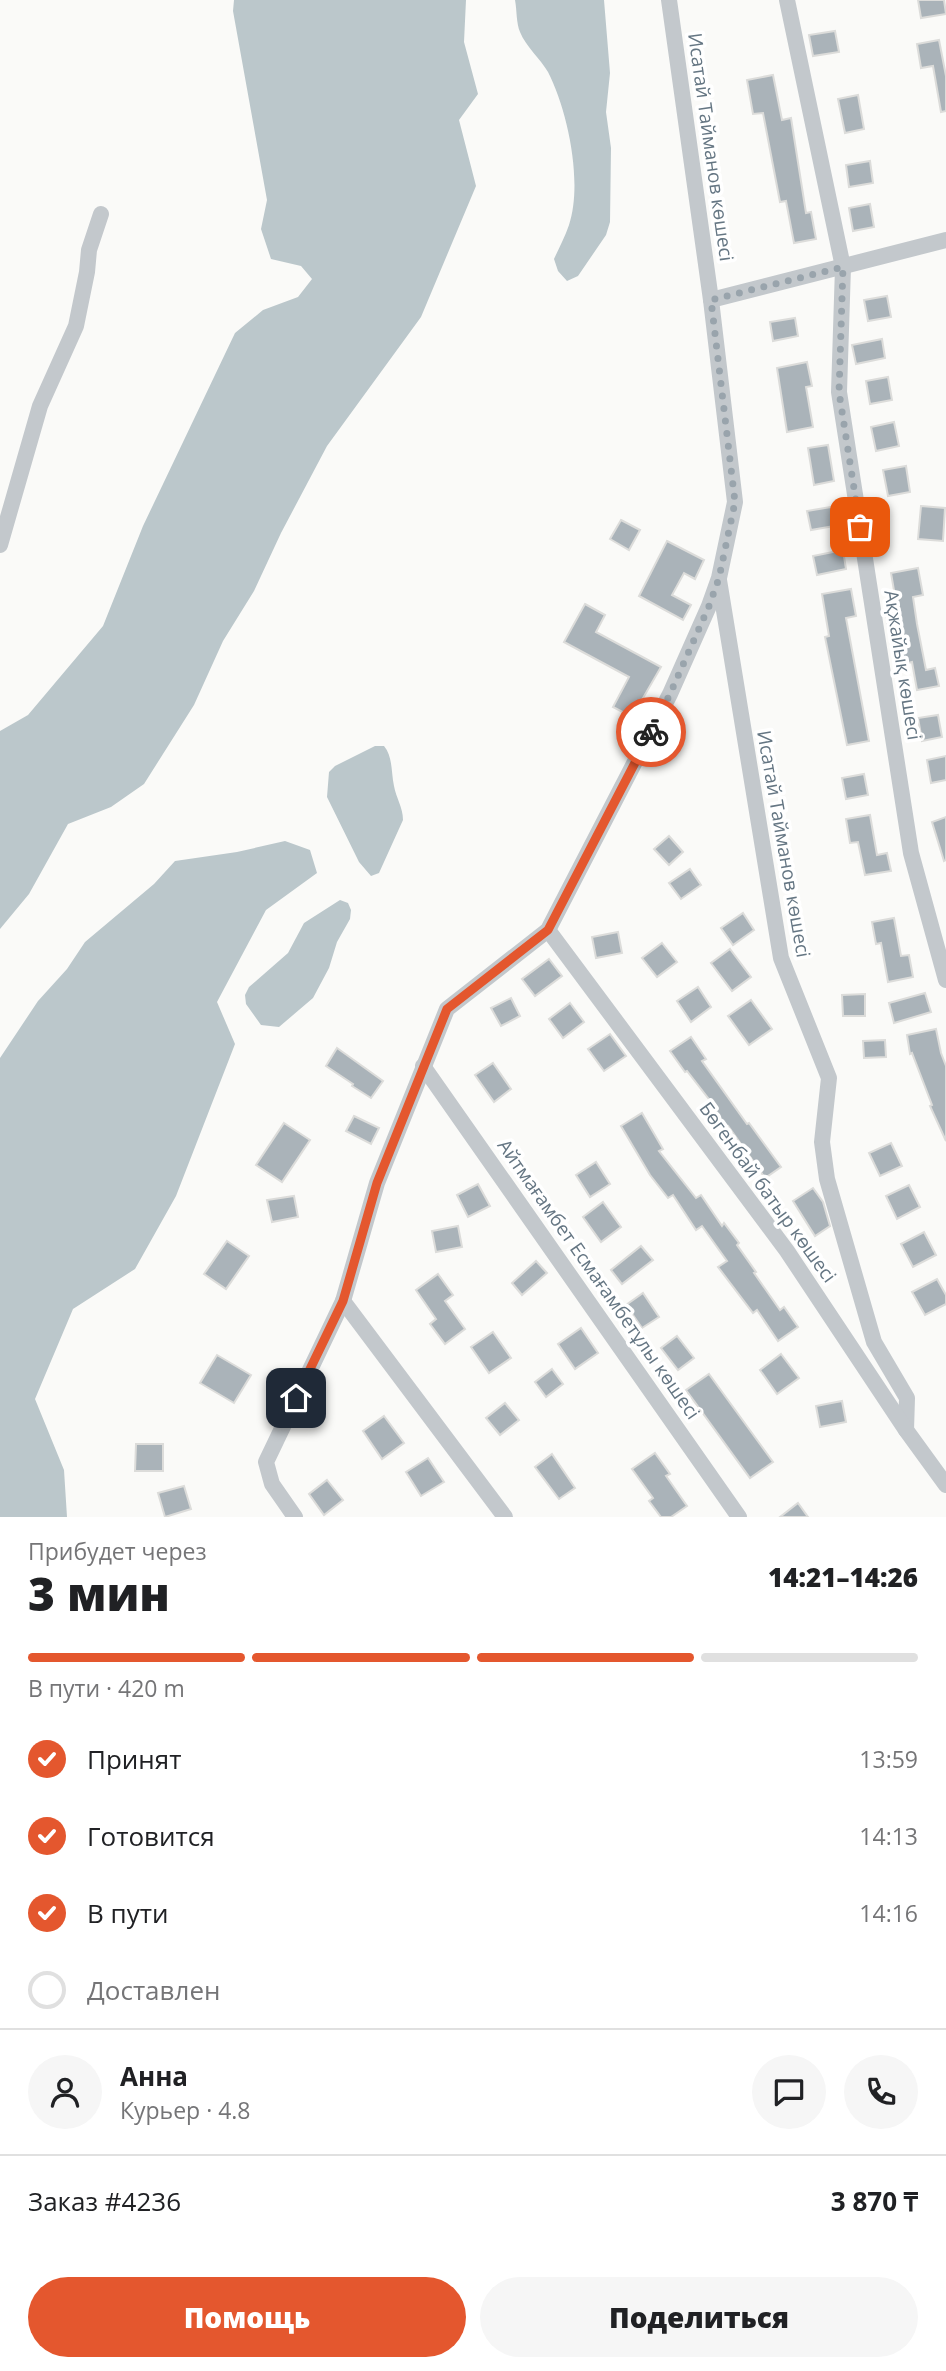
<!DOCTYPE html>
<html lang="ru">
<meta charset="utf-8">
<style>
:root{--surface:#fff;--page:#f6f6f6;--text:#202124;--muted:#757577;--line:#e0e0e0;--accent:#e4572e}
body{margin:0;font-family:"Open Sans",sans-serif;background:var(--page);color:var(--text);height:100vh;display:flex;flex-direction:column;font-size:26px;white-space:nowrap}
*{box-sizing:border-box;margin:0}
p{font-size:23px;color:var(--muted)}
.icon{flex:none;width:38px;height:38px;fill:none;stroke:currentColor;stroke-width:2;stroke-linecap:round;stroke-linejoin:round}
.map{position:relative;height:1517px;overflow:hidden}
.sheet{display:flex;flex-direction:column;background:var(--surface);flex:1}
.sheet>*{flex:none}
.pin{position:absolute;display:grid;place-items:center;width:60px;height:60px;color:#fff;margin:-30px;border-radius:14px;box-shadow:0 4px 10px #0006}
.courier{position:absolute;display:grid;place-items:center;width:70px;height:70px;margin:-35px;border:5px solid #e4572e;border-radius:50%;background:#fff;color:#222;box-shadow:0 2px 9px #0007}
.headline em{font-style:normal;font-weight:800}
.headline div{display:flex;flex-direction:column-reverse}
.headline{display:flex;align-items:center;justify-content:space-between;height:119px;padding:0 28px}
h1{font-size:46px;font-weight:800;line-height:52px}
.bar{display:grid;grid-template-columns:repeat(4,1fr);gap:10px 7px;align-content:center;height:84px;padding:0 28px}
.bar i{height:9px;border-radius:5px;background:var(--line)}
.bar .selected{background:var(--accent)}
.bar p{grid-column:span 4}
.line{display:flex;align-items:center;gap:18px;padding:0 28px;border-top:2px solid var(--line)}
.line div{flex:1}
.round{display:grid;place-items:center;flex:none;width:74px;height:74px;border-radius:37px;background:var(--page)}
ol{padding:0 28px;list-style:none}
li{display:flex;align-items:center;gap:21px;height:77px}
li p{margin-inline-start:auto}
li .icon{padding:7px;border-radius:50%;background:var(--accent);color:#fff;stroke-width:4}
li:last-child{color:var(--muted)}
li i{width:38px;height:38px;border:4px solid var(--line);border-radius:50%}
.button{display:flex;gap:14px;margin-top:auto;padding:14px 28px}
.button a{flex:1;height:80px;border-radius:42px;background:var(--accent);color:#fff;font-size:28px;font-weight:800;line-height:80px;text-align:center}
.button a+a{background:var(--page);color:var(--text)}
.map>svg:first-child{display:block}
.water{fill:#bbc7cb}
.building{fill:#aab3b9;stroke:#dcdcda;stroke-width:2}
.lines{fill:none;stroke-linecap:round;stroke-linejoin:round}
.minor{stroke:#c3c8cc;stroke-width:16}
.done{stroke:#99a4ac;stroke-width:7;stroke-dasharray:0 12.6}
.route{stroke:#e4572e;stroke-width:9}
.labels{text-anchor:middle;stroke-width:7;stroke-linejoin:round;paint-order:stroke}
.street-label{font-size:19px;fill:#657683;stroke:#fff}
</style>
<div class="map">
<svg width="946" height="1517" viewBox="0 0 946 1517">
<rect width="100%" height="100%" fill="#fafaf8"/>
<g class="water">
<path d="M234 0H466L464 42 478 94 459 120 476 186 421 317 327 446 281 533 254 591 223 641 194 705 144 784 111 807 68 824 29 894 0 929V731L28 715 103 626 143 526 235 333 263 310 298 297 312 279 301 266 271 259 261 229 267 200 233 11Z"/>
<path d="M515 0H604L610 73 606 112 611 148 610 222 606 235 578 276 567 281 558 271 554 259C559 248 565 237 569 225 583 183 568 111 548 72 540 58 526 47 520 32 516 23 517 10 515 0Z"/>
<path d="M375 746H384C393 757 391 772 394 786 396 798 403 807 403 820L379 873 371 876 359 862 327 797 329 772 335 766Z"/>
<path d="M285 841 310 850 317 873 266 910 217 1002 235 1044 176 1196 135 1269 73 1309 35 1399 64 1470 67 1517H0V1058L38 1001 67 969 85 942 154 884 175 861 237 852Z"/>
<path d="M340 900 348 903 351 910 350 919 337 942 329 968 313 998 279 1027 261 1025 246 1004 245 995 249 987 288 953 304 923Z"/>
</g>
<g class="building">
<path d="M918 0H944L946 14 921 18Z"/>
<path d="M835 31 839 52 813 56 809 35Z"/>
<path d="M939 40 946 76V111L941 112 933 66 921 68 917 44Z"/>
<path d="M773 75 782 120 791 118 806 213 811 212 816 239 794 243 786 201 780 202 763 113 753 114 747 80Z"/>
<path d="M858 95 864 129 845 133 838 99Z"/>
<path d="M870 161 873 183 849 187 846 165Z"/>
<path d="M870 204 874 227 853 231 849 208Z"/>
<path d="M887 296 891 317 868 321 864 300Z"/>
<path d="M795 318 798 336 773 341 770 322Z"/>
<path d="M882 339 885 358 856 364 852 345Z"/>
<path d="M807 362 812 386 806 387 813 427 787 432 777 368Z"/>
<path d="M888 377 892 400 870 404 866 381Z"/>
<path d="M894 422 899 446 876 451 871 427Z"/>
<path d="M828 445 834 481 814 485 808 448Z"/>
<path d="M906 466 910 492 888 496 883 470Z"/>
<path d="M837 506 840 525 811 530 807 511Z"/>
<path d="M921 506 945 508 943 541 918 539Z"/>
<path d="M621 520 640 530 629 550 610 539Z"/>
<path d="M667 541 704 560 695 579 684 573 672 595 691 605 683 620 639 596Z"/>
<path d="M843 550 846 569 817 575 813 556Z"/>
<path d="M918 568 923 595 913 597 917 624 926 670 935 668 939 686 917 690 912 662 900 665 893 629H888L885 610 897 608 891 573Z"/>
<path d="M851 589 856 616 846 618 869 741 847 745 825 637 829 636 822 594Z"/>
<path d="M585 604 605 615 596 632 661 667 632 717 613 707 629 677 564 642Z"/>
<path d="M938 715 942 737 922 741 918 718Z"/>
<path d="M946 756V780L931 783 927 760Z"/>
<path d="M864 774 868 795 846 799 842 778Z"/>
<path d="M870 815 877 855 887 853 891 871 865 875 858 842 850 843 846 819Z"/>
<path d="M946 817V860L944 861 932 822Z"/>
<path d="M669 836 683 852 669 865 654 849Z"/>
<path d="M690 869 701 885 681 899 669 883Z"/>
<path d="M743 913 754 930 733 945 721 928Z"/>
<path d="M894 918 901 956 909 955 913 977 888 982 881 943 876 944 872 922Z"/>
<path d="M618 932 622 953 596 958 592 937Z"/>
<path d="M662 943 677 962 657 977 642 958Z"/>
<path d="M730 949 751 977 732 991 711 963Z"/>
<path d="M549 959 562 976 535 996 522 979Z"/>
<path d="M698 987 711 1007 691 1022 677 1001Z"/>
<path d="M925 993 931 1012 894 1023 889 1003Z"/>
<path d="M865 994V1016H843L842 995Z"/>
<path d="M511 998 520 1016 501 1026 491 1008Z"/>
<path d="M751 1000 772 1029 749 1045 728 1016Z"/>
<path d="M570 1003 584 1022 563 1038 549 1019Z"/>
<path d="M936 1029 941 1053 946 1066V1141L930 1106 932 1105 912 1053 910 1054 907 1035Z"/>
<path d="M610 1034 626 1056 604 1071 588 1049Z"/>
<path d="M691 1037 706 1059 702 1061 747 1124 749 1123 781 1167 765 1178 728 1126 725 1127 712 1109 715 1107 687 1071 685 1072 670 1051Z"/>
<path d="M885 1040 886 1057 864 1058 863 1041Z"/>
<path d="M337 1048 383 1081 371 1098 352 1086 353 1084 326 1066Z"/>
<path d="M493 1063 511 1089 494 1102 475 1075Z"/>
<path d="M642 1113 663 1149 659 1151 696 1198 701 1195 722 1226 724 1223 739 1243 737 1245 756 1272 754 1273 780 1310 784 1307 798 1327 778 1341 757 1310 753 1313 718 1267 727 1261 702 1226 696 1230 673 1195 668 1198 650 1175 621 1126Z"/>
<path d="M354 1116 379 1128 371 1144 346 1131Z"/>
<path d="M284 1123 310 1140 282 1182 256 1165Z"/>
<path d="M891 1143 902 1166 880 1176 869 1153Z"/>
<path d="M596 1162 610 1184 590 1197 576 1175Z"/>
<path d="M478 1184 490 1206 468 1217 457 1195Z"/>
<path d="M909 1185 920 1207 897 1219 886 1196Z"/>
<path d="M813 1188 823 1202 830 1226 815 1236 793 1201Z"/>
<path d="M294 1196 298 1217 272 1222 267 1200Z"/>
<path d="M603 1202 621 1227 601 1242 583 1217Z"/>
<path d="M458 1226 462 1247 436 1252 432 1231Z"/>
<path d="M924 1232 936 1255 913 1267 901 1244Z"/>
<path d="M227 1241 249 1256 226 1289 204 1274Z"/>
<path d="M641 1246 653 1260 622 1284 611 1270Z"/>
<path d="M536 1261 547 1273 522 1295 512 1283Z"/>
<path d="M438 1274 453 1295 445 1301 465 1329 445 1344 430 1324 436 1319 416 1290Z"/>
<path d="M937 1279 946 1295V1304L925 1315 912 1292Z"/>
<path d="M643 1293 659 1317 642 1328 626 1305Z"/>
<path d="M581 1328 598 1353 575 1369 558 1344Z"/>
<path d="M493 1332 511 1358 489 1373 471 1347Z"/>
<path d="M677 1336 694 1358 678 1370 661 1348Z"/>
<path d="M781 1354 799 1378 777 1394 760 1370Z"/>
<path d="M217 1355 251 1375 234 1403 200 1383Z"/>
<path d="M552 1369 563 1384 546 1397 535 1382Z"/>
<path d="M709 1374 773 1462 750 1478 686 1390Z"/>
<path d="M842 1401 846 1422 820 1427 816 1406Z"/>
<path d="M505 1403 519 1420 500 1435 486 1418Z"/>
<path d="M384 1416 404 1443 382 1459 363 1431Z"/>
<path d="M136 1444H163V1471H135Z"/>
<path d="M655 1453 670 1474 666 1476 687 1506 671 1517H661L649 1501 653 1498 632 1469Z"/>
<path d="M552 1454 575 1488 559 1499 535 1467Z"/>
<path d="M428 1458 444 1482 421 1496 406 1472Z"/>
<path d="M327 1480 343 1500 324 1515 309 1494Z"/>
<path d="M184 1486 191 1509 165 1517 158 1493Z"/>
<path d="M798 1503 808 1517H780Z"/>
</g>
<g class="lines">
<g class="minor">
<path d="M787 0 843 267 839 392 911 853 946 980"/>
<path d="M711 300 946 240"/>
<path d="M0 545 40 406 76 326 87 272 89 250 101 214"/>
<path d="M719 580 781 958 829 1078 822 1142 827 1179 874 1342 907 1398 906 1430"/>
<path d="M548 930 787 1251 906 1430 946 1485"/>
<path d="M423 1066 739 1517"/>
<path d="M343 1301 505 1517"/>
<path d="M295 1517 272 1484 266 1462 343 1301 377 1183 447 1009 548 930 670 694 709 606 719 578 735 502 711 300 669 0"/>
</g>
</g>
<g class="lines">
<path class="done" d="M651 732 670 694 709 606 719 578 735 502 711 300 843 267 839 392 860 527"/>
<path class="route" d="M296 1398 343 1301 377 1183 447 1009 548 930 651 732"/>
</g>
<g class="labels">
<g class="street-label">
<text transform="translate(711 147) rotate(82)" y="7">Исатай Тайманов көшесі</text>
<text transform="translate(903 665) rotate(81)" y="7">Ақжайық көшесі</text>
<text transform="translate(784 844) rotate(80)" y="7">Исатай Тайманов көшесі</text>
<text transform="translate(768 1192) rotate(54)" y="7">Бөгенбай батыр көшесі</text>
<text transform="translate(599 1279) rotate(55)" y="7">Айтмағамбет Есмағамбетұлы көшесі</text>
</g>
</g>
</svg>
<div class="pin" style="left:860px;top:527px;background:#ea580c"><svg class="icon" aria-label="bag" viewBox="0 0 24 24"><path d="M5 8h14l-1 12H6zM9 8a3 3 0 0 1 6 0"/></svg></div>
<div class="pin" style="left:296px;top:1398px;background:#1f2937"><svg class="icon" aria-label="home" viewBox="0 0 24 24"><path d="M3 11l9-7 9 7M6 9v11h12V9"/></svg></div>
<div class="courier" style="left:651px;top:732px"><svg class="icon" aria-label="bike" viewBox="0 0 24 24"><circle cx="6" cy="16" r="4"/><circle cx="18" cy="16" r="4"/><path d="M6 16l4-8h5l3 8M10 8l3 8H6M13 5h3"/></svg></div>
</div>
<section class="sheet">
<div class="headline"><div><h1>3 мин</h1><p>Прибудет через</p></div><em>14:21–14:26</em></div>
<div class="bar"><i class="selected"></i><i class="selected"></i><i class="selected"></i><i></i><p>В пути · 420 m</p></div>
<ol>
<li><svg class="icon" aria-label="check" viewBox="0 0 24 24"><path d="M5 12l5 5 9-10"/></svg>Принят<p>13:59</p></li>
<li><svg class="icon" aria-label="check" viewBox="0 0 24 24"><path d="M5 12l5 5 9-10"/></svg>Готовится<p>14:13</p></li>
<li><svg class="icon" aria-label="check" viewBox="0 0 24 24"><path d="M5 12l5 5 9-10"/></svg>В пути<p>14:16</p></li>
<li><i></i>Доставлен</li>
</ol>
<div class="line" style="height:126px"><a class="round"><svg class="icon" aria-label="person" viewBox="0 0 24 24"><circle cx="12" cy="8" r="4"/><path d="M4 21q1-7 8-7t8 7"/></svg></a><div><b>Анна</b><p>Курьер · 4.8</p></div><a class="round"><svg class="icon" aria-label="chat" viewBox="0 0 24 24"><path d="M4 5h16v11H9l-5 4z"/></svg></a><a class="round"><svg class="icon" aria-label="phone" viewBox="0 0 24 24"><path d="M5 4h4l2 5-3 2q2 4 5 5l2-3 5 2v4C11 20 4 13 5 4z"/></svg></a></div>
<div class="line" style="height:91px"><div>Заказ #4236</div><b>3 870 ₸</b></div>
<div class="button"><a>Помощь</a><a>Поделиться</a></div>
</section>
